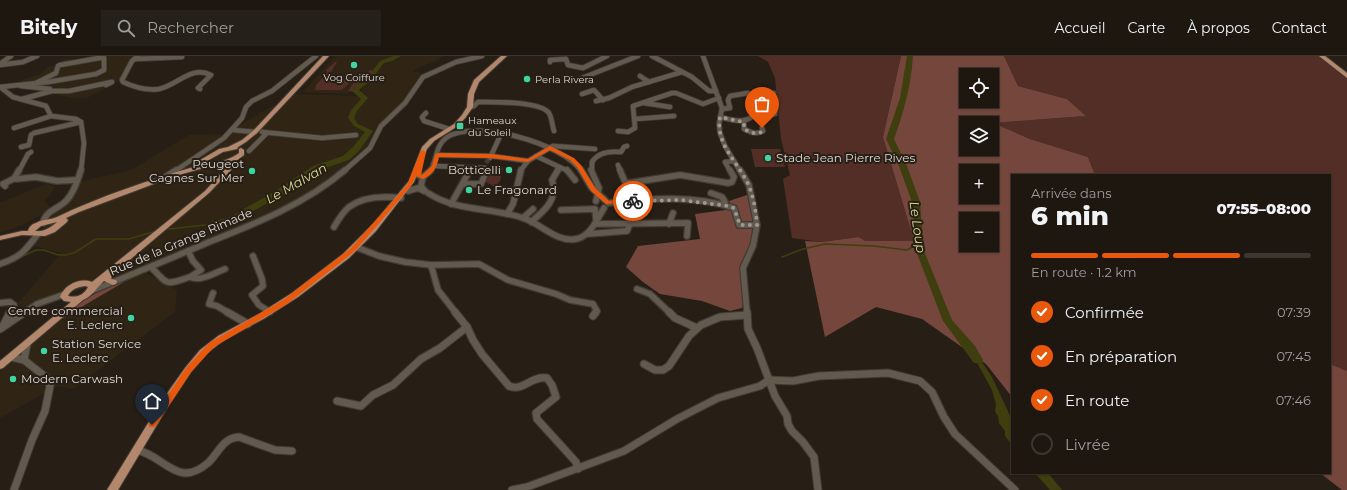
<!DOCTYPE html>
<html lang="fr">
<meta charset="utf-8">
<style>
:root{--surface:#1d1710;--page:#252019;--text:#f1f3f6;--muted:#a09f9f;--line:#3b3630;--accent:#ea580c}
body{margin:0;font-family:Montserrat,sans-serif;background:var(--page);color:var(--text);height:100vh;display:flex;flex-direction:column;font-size:15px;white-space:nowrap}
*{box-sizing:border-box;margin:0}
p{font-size:13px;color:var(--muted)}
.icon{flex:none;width:22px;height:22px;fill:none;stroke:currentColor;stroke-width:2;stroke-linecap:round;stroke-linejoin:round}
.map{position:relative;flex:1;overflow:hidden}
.drawer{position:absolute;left:1011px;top:118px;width:320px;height:300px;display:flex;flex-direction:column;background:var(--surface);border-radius:0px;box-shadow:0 1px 3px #0004,0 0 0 1px var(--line)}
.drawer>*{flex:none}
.buttons{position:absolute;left:959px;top:12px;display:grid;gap:8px}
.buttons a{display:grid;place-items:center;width:40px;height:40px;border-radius:0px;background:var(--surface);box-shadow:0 1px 3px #0004,0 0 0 1px var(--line);font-size:20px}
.pin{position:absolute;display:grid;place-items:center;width:34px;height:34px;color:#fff;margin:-41px -17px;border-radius:50% 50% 50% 0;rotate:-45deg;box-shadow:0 0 4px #0007}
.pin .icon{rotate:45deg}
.courier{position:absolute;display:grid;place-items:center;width:40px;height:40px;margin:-20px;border:3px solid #ea580c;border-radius:50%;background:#fff;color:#222;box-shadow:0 1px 5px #0007}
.headline em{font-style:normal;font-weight:800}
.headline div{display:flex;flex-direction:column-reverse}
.headline{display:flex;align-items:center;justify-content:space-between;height:68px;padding:0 20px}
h1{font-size:26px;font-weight:800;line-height:30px}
.bar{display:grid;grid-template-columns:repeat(4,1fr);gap:6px 4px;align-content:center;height:48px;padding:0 20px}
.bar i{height:5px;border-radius:3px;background:var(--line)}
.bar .on{background:var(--accent)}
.bar p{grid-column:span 4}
ol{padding:0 20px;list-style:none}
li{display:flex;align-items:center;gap:12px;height:44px}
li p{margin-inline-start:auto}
li .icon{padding:4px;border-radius:50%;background:var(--accent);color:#fff;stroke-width:4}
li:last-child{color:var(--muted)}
li i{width:22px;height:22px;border:2px solid var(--line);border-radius:50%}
header{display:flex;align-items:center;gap:24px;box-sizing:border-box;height:56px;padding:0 20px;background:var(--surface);border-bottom:1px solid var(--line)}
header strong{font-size:19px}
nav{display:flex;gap:22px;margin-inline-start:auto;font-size:14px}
.search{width:280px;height:36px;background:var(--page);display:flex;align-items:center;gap:10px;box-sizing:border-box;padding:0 14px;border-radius:0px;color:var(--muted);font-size:15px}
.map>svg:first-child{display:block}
.built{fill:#302415}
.green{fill:#522e27}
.forest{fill:#74463c;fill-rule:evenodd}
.water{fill:#3f3e0e}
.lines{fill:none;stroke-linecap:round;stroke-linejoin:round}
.stream{stroke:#3f3e0e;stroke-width:1.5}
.river{fill:#3f3e0e;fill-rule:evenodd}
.minor-tunnel{stroke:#423b32;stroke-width:4.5;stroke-dasharray:4.5 2.5;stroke-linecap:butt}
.minor-far2-casing{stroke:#413b35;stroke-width:6}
.minor-far1-casing{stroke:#413b35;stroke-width:8}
.minor-casing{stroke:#413b35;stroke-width:9}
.major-casing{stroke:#413b35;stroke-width:2}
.minor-far2{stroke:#635a4f;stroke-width:4.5}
.minor-far1{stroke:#635a4f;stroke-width:5.5}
.minor{stroke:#635a4f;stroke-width:7}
.major{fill:#b2876c;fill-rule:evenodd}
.route{fill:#ea580c}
.done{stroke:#9e9891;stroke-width:4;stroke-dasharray:0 7.2}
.poi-dot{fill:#41d4a1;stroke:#271f16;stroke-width:1.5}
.labels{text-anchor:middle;stroke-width:4;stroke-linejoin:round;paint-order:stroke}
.far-poi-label{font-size:10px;fill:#ded9d3;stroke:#271f16;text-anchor:start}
.poi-label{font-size:12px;fill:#ded9d3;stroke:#271f16;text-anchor:start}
.street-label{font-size:12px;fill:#ded9d3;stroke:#271f16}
.water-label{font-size:13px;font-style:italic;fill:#dbdb90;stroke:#271f16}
</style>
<header>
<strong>Bitely</strong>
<div class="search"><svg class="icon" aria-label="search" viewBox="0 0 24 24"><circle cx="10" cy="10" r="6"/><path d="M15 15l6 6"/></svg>Rechercher</div>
<nav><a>Accueil</a><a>Carte</a><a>À propos</a><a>Contact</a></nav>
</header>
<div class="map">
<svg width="1347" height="434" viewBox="0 0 1347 434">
<rect width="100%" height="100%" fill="#271f16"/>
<g class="built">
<path d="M105 0H137L131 5 119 25 87 42H73L19 32 22 24 42 17 49 10H56L65 3 88 4Z"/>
<path d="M335 0H442L438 4 412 15 426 18 417 25 406 44 399 50 368 92 338 117 299 143 267 160 104 226 23 252 18 247 61 197 36 190 30 192 55 156 73 139 78 126 131 114 189 79 224 78 294 38 357 40 376 14H370L348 38 303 36Z"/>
<path d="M46 128 55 130 50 139 44 144 52 153 22 169 0 177V147Z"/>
<path d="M146 217 177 234 175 256 73 333 57 330 0 362V315L78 247 102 234 135 219 138 220Z"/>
</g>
<g class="green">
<path d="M758 0H901L883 81 914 185H865L859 181 821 186 792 182 783 123 790 119 781 83 775 22 768 6Z"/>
<path d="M1004 0H1318L1347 23V315L1330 308V119H1095L1088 101 1030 83 992 67 1086 60 1067 43 1018 30Z"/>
<path d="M335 6H337L330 18 351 20 353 21C350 26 346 32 341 34H315L316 29 327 17 326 14Z"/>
<path d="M370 14 375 15C369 21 357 30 354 36L348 35 359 18 368 16 366 18Z"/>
<path d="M751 93H780L785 111H755Z"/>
<path d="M490 109 501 110 503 112 500 125 495 131 486 126 491 115Z"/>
</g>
<g class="forest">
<path d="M901 0H1004L1018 30 1067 43 1086 60 993 67 1030 83 1088 101 1095 119H1012V341L986 308 922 263 876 251 825 281 805 185 821 186 859 181 865 185H914L883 81ZM966 19H992V45H966ZM966 67H992V93H966ZM966 115H992V141H966ZM966 163H992V189H966Z"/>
<path d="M750 138 756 165 754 194 741 221 744 241 742 252 730 255 702 245 660 238 643 226 626 211 638 190 700 183 695 158 733 153 729 145Z"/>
<path d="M135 219 137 220 124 226 73 256 65 259C85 241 110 229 135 219Z"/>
<path d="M1330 308 1347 315V434H1342L1320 417H1330Z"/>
</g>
<g class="water">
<path d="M973 293 992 321 1012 364V389L1005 380V375L999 367 998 360 995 356 996 348 992 334 970 294Z"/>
<path d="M1035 417H1048L1062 434H1050Z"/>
</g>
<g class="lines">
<g class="stream">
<path d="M169 173 214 168"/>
<path d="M782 201 803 193 825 188 874 190 907 194 919 187"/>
<path d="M0 211 36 194H44L58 199H66L74 197 96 183H129L156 175"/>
</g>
<g class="river">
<path d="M393 0H401L392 5 384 7 371 24 359 34 368 42 357 55 354 62 358 68 373 75 359 95 349 104 319 114 283 138 236 165 214 171 211 170 210 168 211 166 230 161 277 134 313 110 343 100 353 91 365 76 354 70 348 62 351 54 361 43 352 35 354 32 367 22 380 5Z"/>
<path d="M907 0H913C911 29 904 56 894 83L907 110 920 146 924 195 952 264 975 290 983 304 982 307H974L943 265 916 195 912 146 899 110 886 83 900 42Z"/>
</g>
<path class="minor-tunnel" d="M486 107 489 103"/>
<defs>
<g id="minor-far2">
<path d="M138 0 132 5 122 24 123 26C134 31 147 35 159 33 178 29 191 9 211 19L198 32 200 33"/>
<path d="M652 0 692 21 709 35H716"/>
<path d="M703 0 722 52 719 68 720 77 725 90 740 115"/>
<path d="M135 3 182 1"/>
<path d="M550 6V4L566 3 568 9 583 12 607 0"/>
<path d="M0 8 11 0"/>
<path d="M0 9 23 6 37 0"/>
<path d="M640 20 649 26"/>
<path d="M577 24 638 0"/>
<path d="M21 30 50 33"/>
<path d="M0 31 13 41 46 50 51 60 76 63 81 66 84 87 81 115"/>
<path d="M0 31 48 26 96 18 104 14V2H99L60 9 58 10 56 17 36 27"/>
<path d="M582 38 594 34 603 44"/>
<path d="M22 43 52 35H69L112 26 106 29"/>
<path d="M596 45 609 42 632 31 682 16"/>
<path d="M751 46 763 44 765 41 773 39 774 37"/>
<path d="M644 47 670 51"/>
<path d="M470 51 474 50 478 46C493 46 540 45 549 57 552 62 552 69 554 75"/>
<path d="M426 57 422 61 424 65 449 73"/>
<path d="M755 58H775V52"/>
<path d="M720 61C732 64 745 69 755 58L751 47 752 42 748 37 730 40 728 44 730 52 722 53"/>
<path d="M635 63 674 60"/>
<path d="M744 66V73C750 76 756 79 763 75L762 72"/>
<path d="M14 72 51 60"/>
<path d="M233 74 255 76"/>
<path d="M618 75 628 76 635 72 633 50 672 37H676L703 48 719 42"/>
<path d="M262 76 322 82 356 79"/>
<path d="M21 91 29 89 31 79 34 77 81 66"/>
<path d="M249 95 267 77"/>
<path d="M437 99 491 100 528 105 520 115"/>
<path d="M536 100 568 115"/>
<path d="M490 102 501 78"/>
<path d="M528 105 553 90 595 93"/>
<path d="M618 109 620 115"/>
<path d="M434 110 485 112 488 115"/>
<path d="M19 115 28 98 31 96"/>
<path d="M175 115 224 82 242 62 246 51 252 45 272 35 316 0"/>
<path d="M344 115 370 92 381 70 405 47 423 21 456 6 482 0"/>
<path d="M430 115C437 105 435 90 446 82 473 62 563 87 581 115"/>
<path d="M470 115 471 112"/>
<path d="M557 115 559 111"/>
<path d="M592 115V106C598 96 610 95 621 96L624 91 627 90"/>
<path d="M730 115 725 106 734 105"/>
</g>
<g id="minor-far1">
<path d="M19 114 15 121 16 123 36 121 57 125 76 124"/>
<path d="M567 114 575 124"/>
<path d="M581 114 591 131 605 144"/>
<path d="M591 114 599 132 596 145"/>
<path d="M620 114 625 126 629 127 680 119 728 127 732 126 734 121 730 114"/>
<path d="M740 114 749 129 757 169 753 190 743 212 747 257"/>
<path d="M418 119 423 121 421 130 425 135"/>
<path d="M423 121 431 114"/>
<path d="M162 123 176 114"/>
<path d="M463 128H481L487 114"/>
<path d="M5 130 3 128 15 122"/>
<path d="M408 135 418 132 424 135"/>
<path d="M428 137C457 156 491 151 523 162 540 167 557 187 576 183 591 180 597 163 604 152"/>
<path d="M711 137 722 141 725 146 724 149"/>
<path d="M608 147C649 142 695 139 734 152L739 169H757"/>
<path d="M451 148 470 114"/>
<path d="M561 154 595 153 596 163"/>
<path d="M507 158 513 148 521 114"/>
<path d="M627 159 635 145"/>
<path d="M523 162 533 153"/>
<path d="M531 166C544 155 559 143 552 124L558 114"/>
<path d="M43 167C45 155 58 153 66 145 73 138 78 124 81 114"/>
<path d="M595 168 688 167 687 180"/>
<path d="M669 168 673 157"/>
<path d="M334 171C338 164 343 156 349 151 364 140 384 140 401 142"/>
<path d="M588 178 627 175 630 168"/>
<path d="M356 191 379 200 405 206 431 209 479 208 508 224 556 238 570 244 593 248 597 255 595 257"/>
<path d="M188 195 193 205 201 214 190 221C201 226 214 217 225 213"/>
<path d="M253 200 262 223 263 230 252 239 259 249 270 256"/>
<path d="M0 208C21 201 25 195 38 178"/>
<path d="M431 209 438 234 456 257"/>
<path d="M151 211C169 230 165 229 190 221"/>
<path d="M637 233 650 238 670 257"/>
<path d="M91 235C130 219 170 203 209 186 257 167 305 148 345 114"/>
<path d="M213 237 209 248 217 250 229 257"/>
<path d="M0 247 10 246 14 249 10 257"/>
<path d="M24 257 37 248 65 238"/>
</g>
<g id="minor">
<path d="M227 256 248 268"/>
<path d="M455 256 467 271 473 284 482 298 509 330C523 336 530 320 547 322L552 329 556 341 536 357 537 363 576 406 578 413"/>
<path d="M669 256 675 262 697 272"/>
<path d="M747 256 748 273 757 292 775 340 787 360 788 368 792 375 803 386 814 401 818 434"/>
<path d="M593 260 596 256"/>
<path d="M3 270 10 256"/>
<path d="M0 273 25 256"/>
<path d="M11 301 24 304 47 322 50 330 45 355 32 384 14 434"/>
<path d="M24 304 27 288"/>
<path d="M644 308 655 314H663L669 310 689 280 701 269 720 261 747 259"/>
<path d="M337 345 361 350 373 339 393 329 421 303 440 292 467 271"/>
<path d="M137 394C165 400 178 434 209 406 219 396 223 382 239 381L275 394 292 395"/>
<path d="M512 434 527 431 624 395 677 363 718 342 760 330 769 324 793 325 819 320 888 317 920 325 932 336 944 361 955 378 1015 434"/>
</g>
<g id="major">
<path d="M323 0H329L257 77 246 86 238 91 237 93 223 96 200 109C217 104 223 108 239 97V93L241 92 244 94V99L235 106 231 114 209 137 113 218 111 223 116 224 117 226 116 228 113 229 104 225C96 232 93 240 83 244L3 312 0 313V305L71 246 64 245 60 241C64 229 80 221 92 226L205 135 226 112 227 109 211 110 175 120 79 156 66 162 68 164 67 166 55 176 45 180 22 179 0 184V180L22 175H28C29 171 32 168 36 167 42 163 50 164 57 161 101 140 149 124 197 110L194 108 195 107 219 93 228 91 242 84 253 75ZM57 166C50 172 44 176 35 175L41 170ZM85 230 88 231C84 239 77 242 68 240 71 233 78 231 85 230Z"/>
<path d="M501 0H507L479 26 474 38 473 51 466 61 458 70 434 85 427 93 414 126 376 175 349 202 298 241 265 262 224 284 206 298 191 316 167 352 118 434H107L161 346 185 312 200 294 218 280 259 258 292 237 343 198 374 167 409 125 422 91 430 83 454 68 462 59 467 51 468 38 474 24Z"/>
<path d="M1319 0H1325L1347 17V22Z"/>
</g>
</defs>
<use href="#minor-far2" class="minor-far2-casing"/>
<use href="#minor-far1" class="minor-far1-casing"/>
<use href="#minor" class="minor-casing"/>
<use href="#major" class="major-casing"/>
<use href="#minor-far2" class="minor-far2"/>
<use href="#minor-far1" class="minor-far1"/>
<use href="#minor" class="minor"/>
<use href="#major" class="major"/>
</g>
<path class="route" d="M550 90 574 102 581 109 596 133 609 145 633 143 636 145 633 146 606 148 591 135 577 111 570 104 550 94 528 106 491 102 439 101C437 111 433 119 423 123L416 120 411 130 355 195 287 248 214 291 191 316 155 371H149V367L186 312 209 287 283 244 351 192 407 129 421 94 426 96 421 119H422L432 110 435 99 437 97 491 98 528 103Z"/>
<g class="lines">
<path class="done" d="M633 145 681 144 728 150 734 152 740 169H757C756 156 754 143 749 130 739 107 715 89 720 61L744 66V73C750 76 757 80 763 75L762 72"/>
</g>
<g class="poi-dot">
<circle cx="354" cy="9" r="4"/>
<circle cx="527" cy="23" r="4"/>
<rect x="456" y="66" width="8" height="8" rx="2"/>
<circle cx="768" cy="102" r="4"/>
<circle cx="509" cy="114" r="4"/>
<circle cx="252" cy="115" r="4"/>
<circle cx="469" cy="134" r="4"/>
<circle cx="131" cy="262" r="4"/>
<circle cx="44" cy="295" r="4"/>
<circle cx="13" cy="323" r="4"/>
</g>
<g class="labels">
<g class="far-poi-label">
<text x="354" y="25" text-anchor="middle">Vog Coiffure</text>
<text x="535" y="27">Perla Rivera</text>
<text x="468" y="68">Hameaux<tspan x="468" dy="12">du Soleil</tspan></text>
</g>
<g class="poi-label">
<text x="776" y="106">Stade Jean Pierre Rives</text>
<text x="244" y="112" text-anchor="end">Peugeot<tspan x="244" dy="14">Cagnes Sur Mer</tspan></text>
<text x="501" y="118" text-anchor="end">Botticelli</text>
<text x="477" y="138">Le Fragonard</text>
<text x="123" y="259" text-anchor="end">Centre commercial<tspan x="123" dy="14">E. Leclerc</tspan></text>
<text x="52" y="292">Station Service<tspan x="52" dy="14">E. Leclerc</tspan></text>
<text x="21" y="327">Modern Carwash</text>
</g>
<g class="street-label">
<text transform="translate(181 186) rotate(-23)" y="4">Rue de la Grange Rimade</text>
</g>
<g class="water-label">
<text transform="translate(296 127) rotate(-30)" y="5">Le Malvan</text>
<text transform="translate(918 171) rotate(82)" y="5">Le Loup</text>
</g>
</g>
</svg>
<div class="buttons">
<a><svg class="icon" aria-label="locate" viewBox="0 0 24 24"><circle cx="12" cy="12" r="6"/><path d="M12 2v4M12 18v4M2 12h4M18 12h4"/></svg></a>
<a><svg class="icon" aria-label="layers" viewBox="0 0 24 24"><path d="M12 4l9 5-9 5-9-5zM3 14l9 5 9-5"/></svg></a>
<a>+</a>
<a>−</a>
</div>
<div class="pin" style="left:762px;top:72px;background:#ea580c"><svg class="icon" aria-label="bag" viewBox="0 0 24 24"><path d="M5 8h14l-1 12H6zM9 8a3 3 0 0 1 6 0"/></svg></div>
<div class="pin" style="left:152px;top:369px;background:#1f2937"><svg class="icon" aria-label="home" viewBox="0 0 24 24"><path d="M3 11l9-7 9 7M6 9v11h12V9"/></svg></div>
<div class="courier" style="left:633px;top:145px"><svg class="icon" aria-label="bike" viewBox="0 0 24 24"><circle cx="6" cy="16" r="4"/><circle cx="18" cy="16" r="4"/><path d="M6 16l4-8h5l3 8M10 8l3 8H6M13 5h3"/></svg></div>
<section class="drawer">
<div class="headline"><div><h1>6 min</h1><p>Arrivée dans</p></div><em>07:55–08:00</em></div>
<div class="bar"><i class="on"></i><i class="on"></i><i class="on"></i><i></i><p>En route · 1.2 km</p></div>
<ol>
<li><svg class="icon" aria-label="check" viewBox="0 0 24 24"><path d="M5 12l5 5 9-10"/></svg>Confirmée<p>07:39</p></li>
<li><svg class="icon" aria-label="check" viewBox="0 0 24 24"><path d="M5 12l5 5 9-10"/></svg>En préparation<p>07:45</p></li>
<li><svg class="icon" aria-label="check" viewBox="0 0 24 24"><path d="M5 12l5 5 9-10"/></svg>En route<p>07:46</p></li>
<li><i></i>Livrée</li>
</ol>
</section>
</div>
